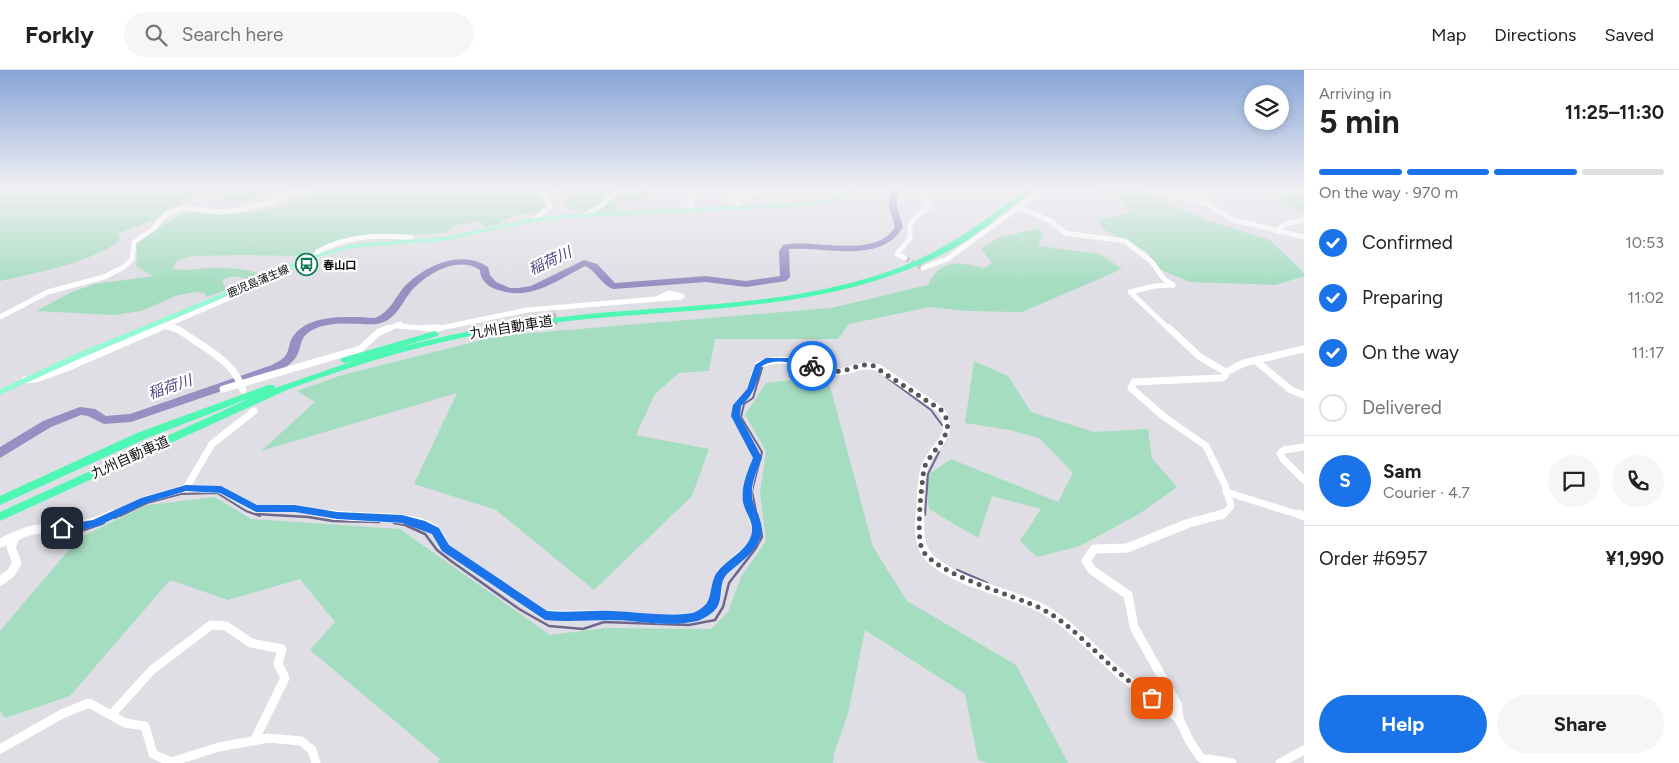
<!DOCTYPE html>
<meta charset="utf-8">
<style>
:root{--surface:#fff;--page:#f6f6f6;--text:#202124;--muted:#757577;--line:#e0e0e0;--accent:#1a73e8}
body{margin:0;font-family:Figtree,"Noto Sans JP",sans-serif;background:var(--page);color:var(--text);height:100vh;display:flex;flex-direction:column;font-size:19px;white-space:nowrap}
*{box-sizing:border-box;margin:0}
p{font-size:16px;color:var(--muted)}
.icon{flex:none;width:28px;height:28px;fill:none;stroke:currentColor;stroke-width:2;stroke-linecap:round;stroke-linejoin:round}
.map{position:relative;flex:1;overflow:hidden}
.side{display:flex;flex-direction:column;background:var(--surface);width:375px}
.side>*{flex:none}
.fabs{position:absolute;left:1244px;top:15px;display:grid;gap:10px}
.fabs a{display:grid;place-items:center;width:45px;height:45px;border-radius:50%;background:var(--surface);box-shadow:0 2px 8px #0003;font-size:25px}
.pin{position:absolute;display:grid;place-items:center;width:42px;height:42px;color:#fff;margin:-21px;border-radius:10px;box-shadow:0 2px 8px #0006}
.courier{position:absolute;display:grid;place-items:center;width:50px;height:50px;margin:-25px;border:4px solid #1a73e8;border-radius:50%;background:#fff;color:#222;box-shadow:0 1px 6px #0007}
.overview em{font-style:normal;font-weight:700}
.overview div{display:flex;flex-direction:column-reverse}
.overview{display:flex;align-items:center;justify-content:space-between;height:85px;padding:0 15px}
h1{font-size:32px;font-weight:700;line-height:38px}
.bar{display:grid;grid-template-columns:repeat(4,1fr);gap:8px 5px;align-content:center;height:60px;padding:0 15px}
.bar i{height:6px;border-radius:4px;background:var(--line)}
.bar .selected{background:var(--accent)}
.bar p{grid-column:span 4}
.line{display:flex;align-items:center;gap:12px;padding:0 15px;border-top:1px solid var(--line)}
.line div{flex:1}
.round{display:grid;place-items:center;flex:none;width:52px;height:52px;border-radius:26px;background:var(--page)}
ol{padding:0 15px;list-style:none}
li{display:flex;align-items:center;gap:15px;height:55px}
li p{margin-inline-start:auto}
li .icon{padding:5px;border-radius:50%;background:var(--accent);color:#fff;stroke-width:4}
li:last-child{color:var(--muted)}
li i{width:28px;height:28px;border:2px solid var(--line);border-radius:50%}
.action{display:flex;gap:10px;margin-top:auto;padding:10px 15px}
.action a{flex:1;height:58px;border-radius:30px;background:var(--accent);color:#fff;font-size:20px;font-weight:700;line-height:58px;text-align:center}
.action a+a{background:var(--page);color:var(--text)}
header{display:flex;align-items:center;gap:30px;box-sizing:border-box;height:70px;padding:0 25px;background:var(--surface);border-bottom:1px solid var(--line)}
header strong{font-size:24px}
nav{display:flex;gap:28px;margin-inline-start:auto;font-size:18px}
.search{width:350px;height:45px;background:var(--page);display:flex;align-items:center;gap:12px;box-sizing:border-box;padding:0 18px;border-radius:28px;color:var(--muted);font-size:19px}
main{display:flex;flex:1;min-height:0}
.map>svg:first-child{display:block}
.green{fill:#a5ddc1}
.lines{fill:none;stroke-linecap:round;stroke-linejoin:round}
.stream-far1{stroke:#6d678b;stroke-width:2}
.stream{stroke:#6d678b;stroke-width:2.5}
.river{fill:#978ec1;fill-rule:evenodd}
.minor-tunnel{stroke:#bfbec5;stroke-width:5;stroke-dasharray:5 2.5;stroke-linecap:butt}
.minor-far2{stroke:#fff;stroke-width:5}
.minor-far1{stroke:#fff;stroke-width:7}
.minor{stroke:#fff;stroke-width:9}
.major{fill:#95fad3;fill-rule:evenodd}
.highway{fill:#4ff7b5;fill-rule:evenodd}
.route{fill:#1a73e8}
.done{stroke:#565659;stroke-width:5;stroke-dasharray:0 9}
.labels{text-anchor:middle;stroke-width:4.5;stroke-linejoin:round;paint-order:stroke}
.far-poi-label{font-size:11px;font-weight:bold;fill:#0c0c0e;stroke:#fff;text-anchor:start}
.far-street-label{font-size:11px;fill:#0c0c0e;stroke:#fff}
.street-label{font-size:14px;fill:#0c0c0e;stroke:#fff}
.water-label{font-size:15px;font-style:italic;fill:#534384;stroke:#fff}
</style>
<header>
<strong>Forkly</strong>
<div class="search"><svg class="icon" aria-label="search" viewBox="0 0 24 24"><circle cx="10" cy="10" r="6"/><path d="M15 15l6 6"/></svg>Search here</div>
<nav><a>Map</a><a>Directions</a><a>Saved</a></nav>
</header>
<main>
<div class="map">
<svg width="1304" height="693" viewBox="0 0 1304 693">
<rect width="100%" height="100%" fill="#dfdee5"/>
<g class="green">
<path d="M57 119H299L281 125 284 123C276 119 267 119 259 123L262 129 240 131 223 130 220 123 206 124 169 138 157 149 119 163 120 170C90 194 37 202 0 211V121H49L61 125Z"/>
<path d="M318 119H549V136L534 145 531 142 513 146 500 153 490 156H485L480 151 458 155 444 163 389 165 332 175 303 186 243 185 192 186 178 190 172 198C185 202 194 199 207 198 226 197 243 198 261 204L253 210C240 208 234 203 222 210L226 220 206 227 205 223 195 222 175 226 142 241 113 245 36 241 72 222 94 214 153 206 136 196 137 183 134 169 152 163 181 144 200 141 220 145 264 141 292 133Z"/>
<path d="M566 119H620L628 125 649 121 646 131C635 134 624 125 613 132L617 136V141C601 142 581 145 567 137L565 132Z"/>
<path d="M1097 119H1138L1203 149 1270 170 1304 203V206L1276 215 1189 212 1159 199 1146 181 1104 160 1097 150 1128 143 1130 140 1113 125Z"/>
<path d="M1302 122H1304V141H1300L1278 126Z"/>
<path d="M1040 158 1043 166 1038 176 1100 184 1122 199 1022 242 967 241 930 237 849 254 838 269H715L709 301 679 303 655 324 636 365 709 379 692 426 594 520 496 440 414 414 457 323 261 381 315 332 297 321 339 306 497 266 831 238 928 215C941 188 958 192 984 198L992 193 981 179 998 168Z"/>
<path d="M974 291 1008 306 1031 342 1094 362 1148 359 1152 388 1177 417 1139 444 1080 476 1037 487 1020 471 1041 439 992 426 978 468 929 439 926 406 951 389 1058 432 1073 403 1039 368 1010 360 965 353Z"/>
<path d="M809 308 830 316 873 477 907 531 1016 595 1068 693H988L978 690 965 624 865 560 848 644 834 683 833 693H438L440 689 310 580 335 552 300 509 228 530 170 510 70 626 5 648 0 641V561L79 468 147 435 215 427 251 449 400 459 550 565 606 558 711 559 728 542 741 507 766 471 760 422 766 381 745 345 766 313Z"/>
</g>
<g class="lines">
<g class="stream-far1">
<path d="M886 307 931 340 942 355"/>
<path d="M925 445 928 404 939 382"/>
<path d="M120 446 147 433 181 424 217 423 246 441 260 446"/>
<path d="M757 446 752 421 762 382 741 347 744 334 753 328 763 295"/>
</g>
<g class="stream">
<path d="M256 444 308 447 333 451 379 452"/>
<path d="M757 444 760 456"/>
<path d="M115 448 122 444"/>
<path d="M394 453 405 455 425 464 437 480 451 491 519 539 549 556 583 559 604 552 689 555 715 550 723 537 729 513 756 478 762 467 761 460"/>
<path d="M57 462H78L104 453"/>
<path d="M957 500 987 513"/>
</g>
<path class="river" d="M889 119H897V135L903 157C881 195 826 176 789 179L790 207 786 211 746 217 706 212 613 219C601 215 597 201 585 196 554 212 528 233 493 218 486 215 480 208 480 200 458 185 428 203 412 220 402 232 397 248 381 253 375 255 368 254 362 254 344 253 324 252 309 262 299 269 302 277 297 285 294 292 287 296 280 301L131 352 104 354 88 346 81 345 51 357 0 388V377L43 351 80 337 95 339 106 346 130 344 272 295C277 292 285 289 287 283 290 277 289 271 294 265 312 243 349 247 375 248 390 242 395 228 404 217 425 195 462 179 488 197L490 205 496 212 510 218H518L531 216 584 190 597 194 615 213 706 206 746 211 780 206 779 181 783 175C815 168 875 190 895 157L889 135Z"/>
<g class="minor-tunnel">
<path d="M905 188 923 198"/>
<path d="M552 236 556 255"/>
</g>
<g class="minor-far2">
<path d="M801 119 837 120 850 124"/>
<path d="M1044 119 1019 137 1051 151 1065 163 1125 171 1152 192 1164 209 1173 215"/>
<path d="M1149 119 1207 134"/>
<path d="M1194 119 1208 128 1207 134 1234 150 1304 167"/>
<path d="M726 129 737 131"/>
<path d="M739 137 737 131 742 126 775 119"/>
<path d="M693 140 689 130 698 127"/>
<path d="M585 145 602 135 619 119"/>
<path d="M533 150 550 137 542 119"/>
<path d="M1276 161 1285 154 1304 150"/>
<path d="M317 186V182C346 166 374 165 407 167L411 168 410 172"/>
<path d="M905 188 897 184 910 168V156L914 148 930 136 918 124 919 119"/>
<path d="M923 198 947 189 1019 137"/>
<path d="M0 247 48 222 104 207 124 197 132 189 134 172 153 159 164 146 176 140 186 138 217 142 239 140 271 132 301 119"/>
<path d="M156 260 164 256"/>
<path d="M178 260 164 256 229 228V223"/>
<path d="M385 260 400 254 397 256 436 259 527 240 681 227 682 226 669 223 656 229"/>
<path d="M1170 260 1130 222 1155 216 1173 215"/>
</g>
<g class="minor-far1">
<path d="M174 258C182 261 188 266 194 270 215 284 235 295 243 320"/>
<path d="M427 258H439"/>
<path d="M1169 258 1200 287 1226 302"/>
<path d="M1256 291 1291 320 1304 325"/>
<path d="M25 310 36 309 64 299 159 258"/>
<path d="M223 319 360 279 379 262 389 258"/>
<path d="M1304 377 1284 380 1280 383 1283 389 1304 410"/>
<path d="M186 418 212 374 254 341"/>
<path d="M1226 422 1303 446"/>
<path d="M110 446 144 430 186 418 221 420 256 439 295 438 336 446"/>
<path d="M753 446C744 424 751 409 757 388L736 346 737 335 749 322 758 295C793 281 806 303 837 302 853 301 863 292 879 298L941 340C959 368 930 375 924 399 920 413 920 431 920 446"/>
<path d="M1222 446 1231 436 1225 415 1206 376 1163 346 1131 318 1134 312 1221 308 1225 306 1226 302 1244 293 1304 279"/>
</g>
<g class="minor">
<path d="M329 444C356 450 416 442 436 461 440 465 443 473 446 478L545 545H610L660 549 687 548 698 546 711 537 721 503 747 480 755 470 757 460 752 444"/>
<path d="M920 444C919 461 918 478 932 490 963 516 1008 521 1043 539 1073 556 1096 583 1121 605 1140 621 1160 634 1179 649"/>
<path d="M1299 444 1304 446"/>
<path d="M0 473C10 469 22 462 33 460 65 455 81 460 113 444"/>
<path d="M0 511 11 503 17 493 11 477 16 466"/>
<path d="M111 645 152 600 211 555 226 556 251 573 282 579 278 594 285 608 254 671"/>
<path d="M0 679 62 644 89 633 125 653 145 656 153 684 171 692 219 677 268 668 301 671 312 680 316 693"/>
<path d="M1209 689 1232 693"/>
<path d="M1213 693 1201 688 1190 672 1179 649 1177 634 1134 557 1128 525 1092 500 1086 491 1094 479 1127 478 1189 453 1223 444"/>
<path d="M1280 693 1304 680"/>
</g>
<path class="major" d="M852 119H860L842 129 814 136 570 148 533 152 443 171 352 178 319 187 79 289 0 325V319L73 285 315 185 352 174 443 167 533 148 570 144 814 132 838 127Z"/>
<path class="highway" d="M1027 119H1034C1025 128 1013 136 1003 143 985 158 966 172 945 183 816 248 668 236 528 256 447 267 367 290 289 319L0 451V442L253 327 145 369 0 435V426L137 363 268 315H274L275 318 356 290 345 293 342 292 340 290 342 288 435 261 439 264 438 266 383 282C450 263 518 251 588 244 686 235 789 235 884 203 941 184 979 155 1027 119Z"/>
</g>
<linearGradient id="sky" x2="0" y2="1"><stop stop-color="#87a5d8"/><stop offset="0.55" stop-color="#f1f0f3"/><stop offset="1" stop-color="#f1f0f3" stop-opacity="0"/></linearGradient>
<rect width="1304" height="216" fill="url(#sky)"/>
<path class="route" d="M766 288H793L816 296 812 298C795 294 778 287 762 296 757 312 754 325 741 336L740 346 762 388C756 403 748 419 754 435 757 443 762 452 762 461 761 479 739 493 727 504 717 515 725 532 713 542 709 545 702 550 697 551 669 558 638 550 610 550 588 550 567 552 545 550L442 481 432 464 402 453 337 449 295 442H256L220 423 186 421 147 433 98 456 77 461 62 462 57 458 62 455 93 450 141 428 186 415 221 416 257 435H295L337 442 402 445 425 451 439 458 449 475 547 541C569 543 590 540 612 541 638 542 666 547 692 543 697 542 702 538 705 535 712 530 710 510 718 501 728 489 751 478 752 461 753 451 745 442 743 432 741 416 747 403 753 388L731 346 733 335 747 319 755 295Z"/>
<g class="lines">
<path class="done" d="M812 296C822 299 830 303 840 301 851 300 861 293 872 295L941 340C960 362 932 378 924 398 922 414 915 469 923 481 941 507 1013 524 1042 539 1067 552 1087 574 1107 592 1121 605 1136 617 1152 628"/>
</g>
<defs>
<symbol id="bus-ring" viewBox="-11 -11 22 22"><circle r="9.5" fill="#fff" stroke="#117b56" stroke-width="1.5"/><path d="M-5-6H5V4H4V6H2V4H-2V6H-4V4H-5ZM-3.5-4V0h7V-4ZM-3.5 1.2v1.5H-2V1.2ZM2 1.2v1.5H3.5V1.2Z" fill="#117b56"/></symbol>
</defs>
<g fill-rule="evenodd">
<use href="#bus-ring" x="294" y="182" width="25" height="25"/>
</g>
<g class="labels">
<g class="far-poi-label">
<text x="323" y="199">春山口</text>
</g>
<g class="far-street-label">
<text transform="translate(258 211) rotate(-23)" y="4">鹿児島蒲生線</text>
</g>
<g class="street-label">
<text transform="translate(511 257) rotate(-9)" y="5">九州自動車道</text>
<text transform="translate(130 387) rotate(-24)" y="5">九州自動車道</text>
</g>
<g class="water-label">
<text transform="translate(550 191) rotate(-25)" y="5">稲荷川</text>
<text transform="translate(170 317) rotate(-19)" y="5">稲荷川</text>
</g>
</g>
</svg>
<div class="fabs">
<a><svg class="icon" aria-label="layers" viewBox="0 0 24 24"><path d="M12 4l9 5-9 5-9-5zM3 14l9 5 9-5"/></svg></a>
</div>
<div class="pin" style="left:1152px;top:628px;background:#ea580c"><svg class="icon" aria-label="bag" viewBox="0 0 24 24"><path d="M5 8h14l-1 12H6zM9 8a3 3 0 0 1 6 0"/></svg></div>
<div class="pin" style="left:62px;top:458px;background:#1f2937"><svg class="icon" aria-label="home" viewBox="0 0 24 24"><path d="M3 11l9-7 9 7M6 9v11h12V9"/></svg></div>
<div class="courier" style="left:812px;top:296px"><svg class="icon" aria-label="bike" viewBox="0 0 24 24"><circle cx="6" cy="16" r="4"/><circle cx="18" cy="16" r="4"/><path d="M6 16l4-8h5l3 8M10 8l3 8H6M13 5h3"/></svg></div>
</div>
<section class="side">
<div class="overview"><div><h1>5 min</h1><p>Arriving in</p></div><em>11:25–11:30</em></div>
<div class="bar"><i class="selected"></i><i class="selected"></i><i class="selected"></i><i></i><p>On the way · 970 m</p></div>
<ol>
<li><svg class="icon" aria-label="check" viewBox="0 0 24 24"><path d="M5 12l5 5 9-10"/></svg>Confirmed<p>10:53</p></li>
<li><svg class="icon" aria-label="check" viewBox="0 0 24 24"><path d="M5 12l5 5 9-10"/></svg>Preparing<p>11:02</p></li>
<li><svg class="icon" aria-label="check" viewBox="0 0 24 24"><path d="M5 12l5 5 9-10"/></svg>On the way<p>11:17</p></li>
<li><i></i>Delivered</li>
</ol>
<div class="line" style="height:90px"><b class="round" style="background:var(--accent);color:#fff">S</b><div><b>Sam</b><p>Courier · 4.7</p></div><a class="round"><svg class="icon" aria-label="chat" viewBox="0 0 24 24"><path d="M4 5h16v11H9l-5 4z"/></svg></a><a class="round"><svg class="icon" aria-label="phone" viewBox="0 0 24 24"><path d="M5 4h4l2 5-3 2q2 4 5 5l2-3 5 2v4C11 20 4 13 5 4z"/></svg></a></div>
<div class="line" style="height:65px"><div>Order #6957</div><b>¥1,990</b></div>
<div class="action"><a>Help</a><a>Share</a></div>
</section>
</main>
